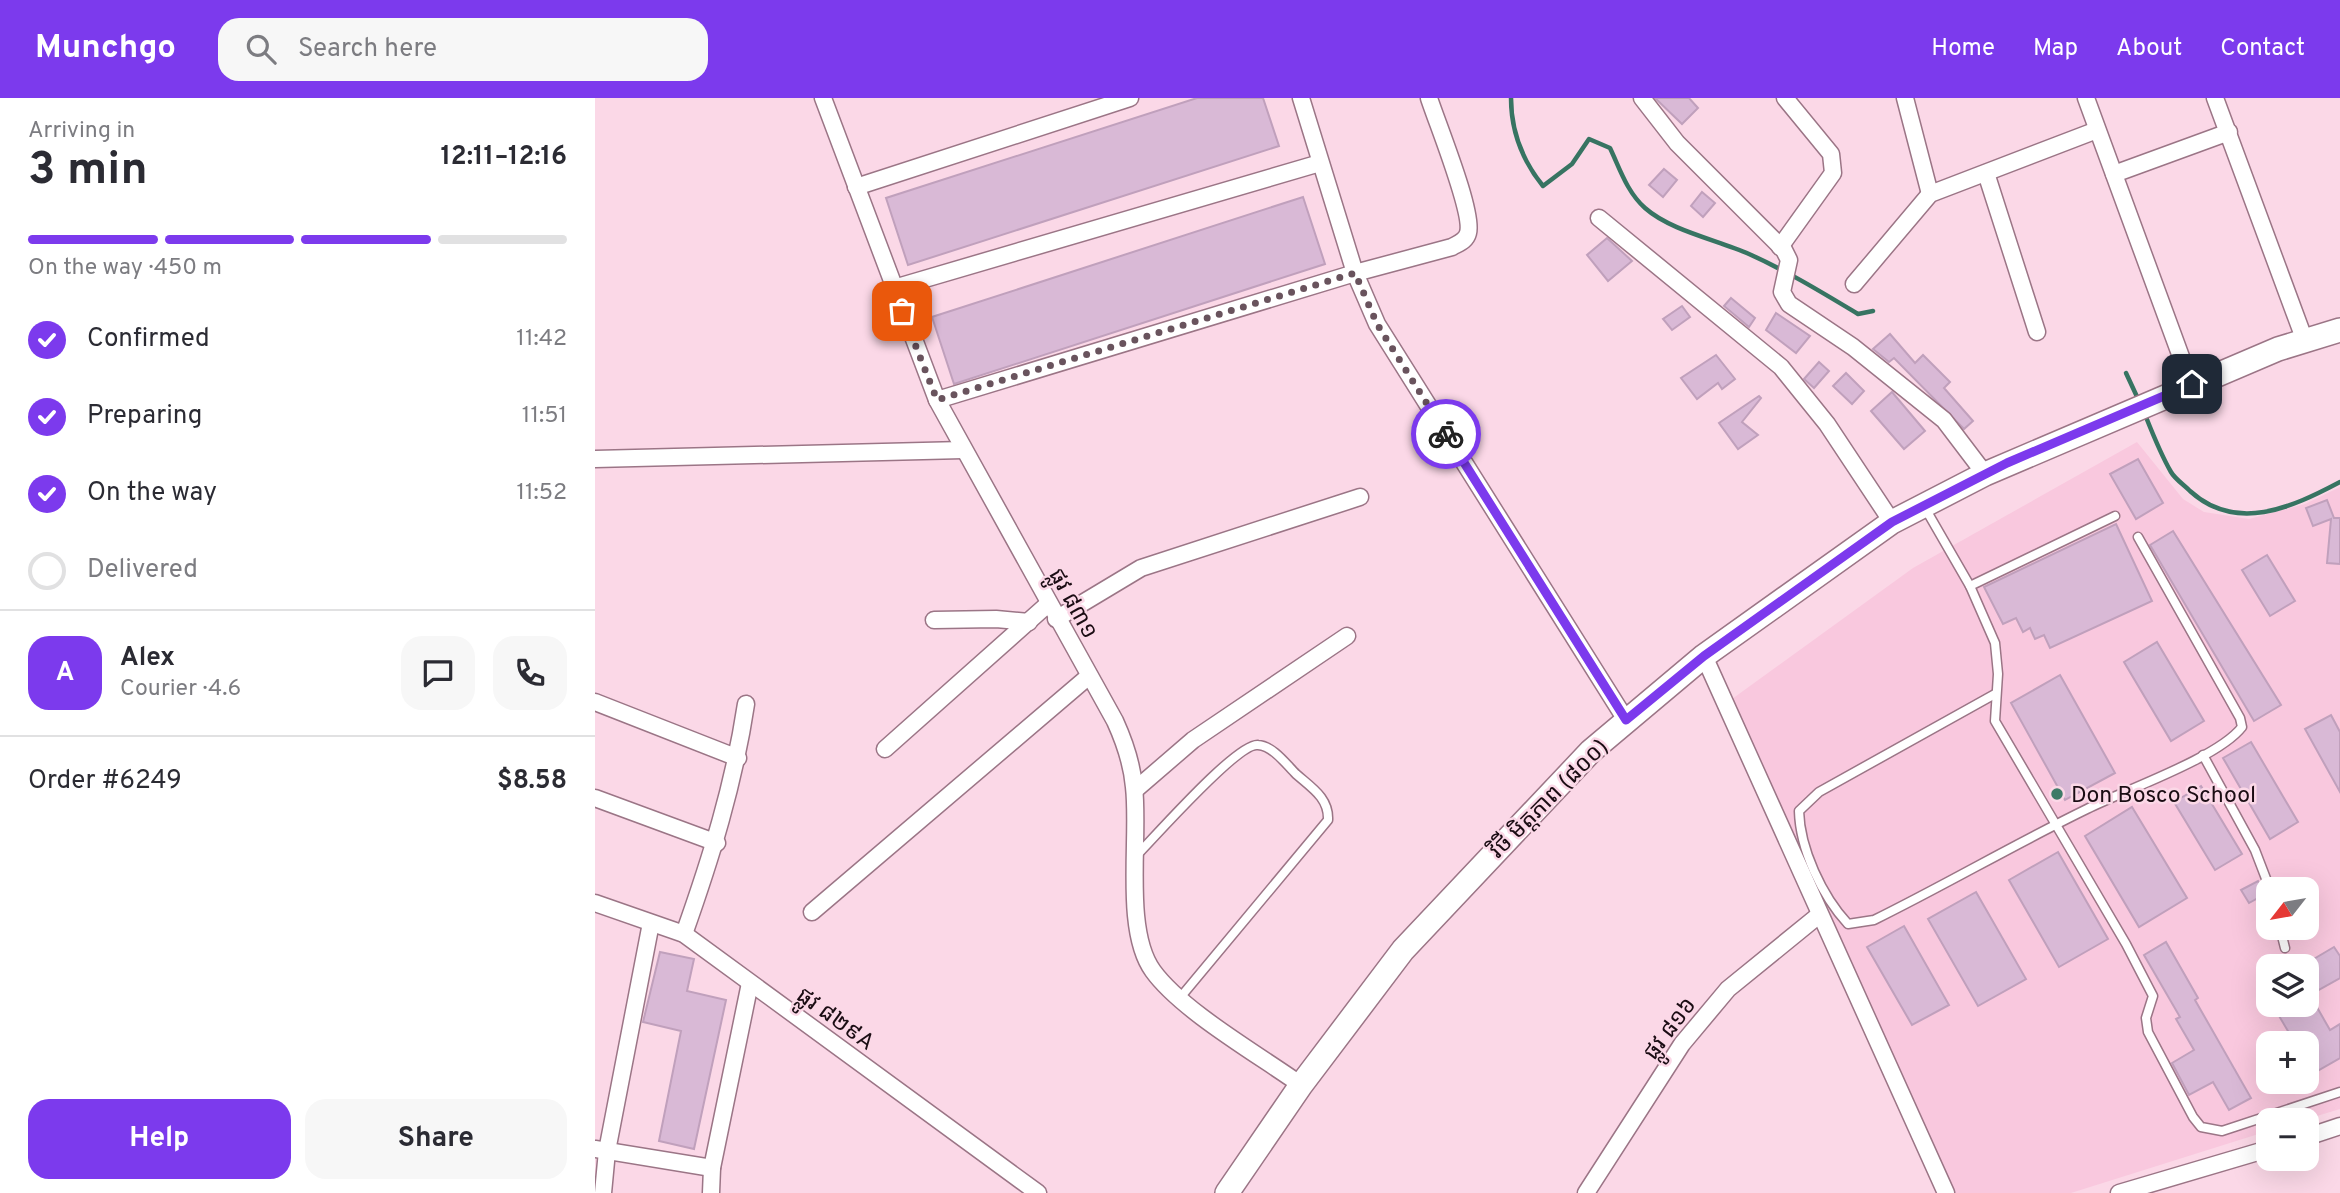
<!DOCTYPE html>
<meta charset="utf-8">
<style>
:root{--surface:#fff;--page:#f7f7f7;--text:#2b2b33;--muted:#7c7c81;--line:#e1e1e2;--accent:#7c3aed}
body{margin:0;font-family:Overpass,"Noto Sans Khmer",sans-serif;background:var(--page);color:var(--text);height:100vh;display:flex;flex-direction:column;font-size:26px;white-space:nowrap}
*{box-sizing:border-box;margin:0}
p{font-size:23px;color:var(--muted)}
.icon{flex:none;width:38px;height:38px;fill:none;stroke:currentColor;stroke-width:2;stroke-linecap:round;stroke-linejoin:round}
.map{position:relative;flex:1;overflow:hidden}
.panel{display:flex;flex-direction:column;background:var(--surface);width:595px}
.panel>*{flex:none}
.needle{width:46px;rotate:239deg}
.fabs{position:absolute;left:1661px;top:779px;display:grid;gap:14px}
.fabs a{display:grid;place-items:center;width:63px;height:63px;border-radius:14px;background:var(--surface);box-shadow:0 7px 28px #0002;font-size:35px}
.pin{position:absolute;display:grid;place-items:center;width:60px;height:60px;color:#fff;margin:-30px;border-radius:14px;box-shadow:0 4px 10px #0006}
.courier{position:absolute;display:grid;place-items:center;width:70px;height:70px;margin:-35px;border:5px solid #7c3aed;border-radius:50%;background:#fff;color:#222;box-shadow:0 2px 9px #0007}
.head em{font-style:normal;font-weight:700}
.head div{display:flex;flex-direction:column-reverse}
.head{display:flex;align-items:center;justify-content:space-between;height:119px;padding:0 28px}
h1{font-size:46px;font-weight:700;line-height:52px}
.bar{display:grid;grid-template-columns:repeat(4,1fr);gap:10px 7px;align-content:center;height:84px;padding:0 28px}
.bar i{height:9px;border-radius:5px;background:var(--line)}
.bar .selected{background:var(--accent)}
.bar p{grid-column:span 4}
.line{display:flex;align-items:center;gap:18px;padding:0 28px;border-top:2px solid var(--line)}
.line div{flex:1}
.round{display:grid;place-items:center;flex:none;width:74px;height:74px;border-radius:21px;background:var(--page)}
ol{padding:0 28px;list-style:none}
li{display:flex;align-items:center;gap:21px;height:77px}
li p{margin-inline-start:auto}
li .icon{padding:7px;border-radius:50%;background:var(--accent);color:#fff;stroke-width:4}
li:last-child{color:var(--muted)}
li i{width:38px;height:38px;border:4px solid var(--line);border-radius:50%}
.cta{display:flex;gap:14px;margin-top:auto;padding:14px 28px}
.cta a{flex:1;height:80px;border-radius:21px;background:var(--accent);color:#fff;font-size:28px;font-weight:700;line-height:80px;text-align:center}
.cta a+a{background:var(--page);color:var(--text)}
header{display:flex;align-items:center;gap:42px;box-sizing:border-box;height:98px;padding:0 35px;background:var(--accent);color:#fff}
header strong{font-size:33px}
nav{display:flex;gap:38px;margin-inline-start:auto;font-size:24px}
.search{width:490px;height:63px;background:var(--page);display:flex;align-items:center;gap:18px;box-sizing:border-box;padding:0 24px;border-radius:21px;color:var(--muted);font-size:26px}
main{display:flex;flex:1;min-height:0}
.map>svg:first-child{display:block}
.built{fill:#f9c8de;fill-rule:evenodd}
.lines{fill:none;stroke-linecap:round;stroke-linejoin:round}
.stream{stroke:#377462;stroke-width:4.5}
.building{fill:#d9b9d6;stroke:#c0a0bc;stroke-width:2}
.service-casing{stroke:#9b7586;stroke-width:11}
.minor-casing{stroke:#9b7586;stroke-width:19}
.secondary-casing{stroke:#9b7586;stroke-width:26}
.service{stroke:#fff;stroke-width:8}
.minor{stroke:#fff;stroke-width:16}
.secondary{stroke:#fff;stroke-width:23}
.done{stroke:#69535d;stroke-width:7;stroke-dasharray:0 12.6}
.route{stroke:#7c3aed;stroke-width:9}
.poi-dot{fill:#3d7b67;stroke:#fbd8e7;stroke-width:2.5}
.labels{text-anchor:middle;stroke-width:5;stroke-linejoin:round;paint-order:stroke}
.street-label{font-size:23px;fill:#1a0c13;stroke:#fbd8e7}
.poi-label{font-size:23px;fill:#1a0c13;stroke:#fbd8e7;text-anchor:start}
</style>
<header>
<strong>Munchgo</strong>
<div class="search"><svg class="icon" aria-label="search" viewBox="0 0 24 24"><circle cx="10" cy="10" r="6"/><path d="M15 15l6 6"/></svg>Search here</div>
<nav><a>Home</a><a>Map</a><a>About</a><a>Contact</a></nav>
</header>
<main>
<section class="panel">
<div class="head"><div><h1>3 min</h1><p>Arriving in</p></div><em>12:11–12:16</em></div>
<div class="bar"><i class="selected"></i><i class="selected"></i><i class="selected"></i><i></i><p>On the way · 450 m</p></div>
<ol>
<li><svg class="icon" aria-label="check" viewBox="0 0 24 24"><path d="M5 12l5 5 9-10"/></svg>Confirmed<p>11:42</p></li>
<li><svg class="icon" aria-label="check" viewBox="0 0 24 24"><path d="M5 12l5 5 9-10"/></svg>Preparing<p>11:51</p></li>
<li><svg class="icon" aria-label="check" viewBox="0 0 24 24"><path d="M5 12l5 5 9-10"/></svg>On the way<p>11:52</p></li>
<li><i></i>Delivered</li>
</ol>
<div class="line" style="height:126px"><b class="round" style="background:var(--accent);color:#fff">A</b><div><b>Alex</b><p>Courier · 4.6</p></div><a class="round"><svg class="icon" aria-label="chat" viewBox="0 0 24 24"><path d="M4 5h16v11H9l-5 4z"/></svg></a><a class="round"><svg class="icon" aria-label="phone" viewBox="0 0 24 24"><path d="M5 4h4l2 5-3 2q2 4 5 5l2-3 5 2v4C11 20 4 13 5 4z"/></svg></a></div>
<div class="line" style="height:91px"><div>Order #6249</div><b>$8.58</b></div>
<div class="cta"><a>Help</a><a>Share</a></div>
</section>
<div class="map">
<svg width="1745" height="1095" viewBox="0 0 1745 1095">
<rect width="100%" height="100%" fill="#fbd8e7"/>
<path class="built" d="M1542 344 1588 401 1609 414 1654 421 1710 406 1745 389V1011L1709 1022H1673V1033L1476 1095H1359L1137 601 1318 470ZM1673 791H1712V830H1673ZM1673 868H1712V906H1673ZM1673 945H1712V984H1673Z"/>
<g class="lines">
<g class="stream">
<path d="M916 0C916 33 927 62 948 88L977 66 994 41 1015 50C1025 71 1032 94 1050 110 1076 133 1123 142 1154 156 1192 173 1228 195 1263 216L1278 213"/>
<path d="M1531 275 1544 303"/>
<path d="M1549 314C1557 334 1565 355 1576 374 1580 381 1589 387 1595 393 1641 435 1696 410 1745 384"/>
</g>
</g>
<g class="building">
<path d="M602 0H668L684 48 313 167 291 100Z"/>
<path d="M1060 0H1094L1103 10 1087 26Z"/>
<path d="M1069 71 1082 82 1068 99 1054 87Z"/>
<path d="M1107 94 1120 105 1108 119 1096 108Z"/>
<path d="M708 99 730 166 359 286 337 219Z"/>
<path d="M1012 140 1037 163 1013 183 992 157Z"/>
<path d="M1136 200 1160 220 1154 229 1129 208Z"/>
<path d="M1087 208 1095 219 1077 232 1068 221Z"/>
<path d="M1181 215 1215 238 1201 255 1171 232Z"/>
<path d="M1295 236 1320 265 1328 257 1355 284 1349 290 1378 323 1369 331 1299 260 1294 264 1278 251Z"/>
<path d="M1121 257 1140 281 1127 291 1123 285 1102 301 1086 280Z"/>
<path d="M1224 264 1234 273 1219 290 1209 281Z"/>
<path d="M1251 275 1269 293 1257 306 1238 288Z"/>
<path d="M1297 294 1330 333 1309 351 1276 313Z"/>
<path d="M1164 298 1166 300 1147 324 1163 337 1143 351 1124 325Z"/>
<path d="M1543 361 1568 405 1541 421 1515 376Z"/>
<path d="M1732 402 1739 420H1745V466L1732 465 1736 421 1718 428 1711 410Z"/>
<path d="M1521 426 1557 503 1455 550 1449 537 1440 541 1435 530 1428 534 1421 520 1408 526 1389 489Z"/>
<path d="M1578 433 1686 607 1659 623 1555 447Z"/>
<path d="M1672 457 1700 503 1675 518 1647 472Z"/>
<path d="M1562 544 1609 623 1576 643 1529 564Z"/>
<path d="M1465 577 1520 675 1470 702 1416 605Z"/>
<path d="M1736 617 1745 634V694L1710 631Z"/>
<path d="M1656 644 1703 724 1675 741 1628 660Z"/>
<path d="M1606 688 1647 756 1620 772 1579 704Z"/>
<path d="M1537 709 1592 800 1544 829 1490 738Z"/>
<path d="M1463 754 1513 841 1464 869 1414 782Z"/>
<path d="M1663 783 1670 796 1654 805 1646 792Z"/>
<path d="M1381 794 1431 881 1383 908 1333 821Z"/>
<path d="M1309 828 1354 907 1317 927 1272 849Z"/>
<path d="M1571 844 1603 900 1600 902 1656 1000 1634 1012 1618 984 1594 997 1577 965 1599 952 1581 921 1585 919 1549 857Z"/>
<path d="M1739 849 1745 858V880L1715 897 1735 932 1745 926V960L1717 976 1712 966V945H1700L1677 906H1712V865Z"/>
<path d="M65 854 99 861 92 893 131 902 99 1051 64 1043 86 933 48 924Z"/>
</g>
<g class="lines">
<defs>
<g id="service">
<path d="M1330 410 1375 488 1400 545 1403 576 1400 623 1531 846 1558 898 1551 920 1553 934 1598 1019 1606 1029 1627 1033 1745 994"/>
<path d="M1375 488 1520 418"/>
<path d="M1400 596 1224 694 1204 713C1205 751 1227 798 1253 826L1279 822C1350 787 1420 746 1492 711 1530 692 1623 660 1647 629L1645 620 1543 439"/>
<path d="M1608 657 1660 752 1675 791"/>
<path d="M541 758C559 740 643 644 663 647 678 648 691 666 701 676 717 690 734 700 733 722L584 901"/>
<path d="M1685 830 1690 850"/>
</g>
<g id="minor">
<path d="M228 0 342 302 520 623C530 645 537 665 539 689 545 739 528 832 558 873 587 913 664 957 706 987"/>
<path d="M706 0 760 175 782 226 1031 622"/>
<path d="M1047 0 1082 45 1189 152 1194 162 1187 194 1194 206 1258 249 1349 322 1390 376"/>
<path d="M1310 0 1335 96"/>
<path d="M1491 0 1596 286"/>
<path d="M1620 0 1710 243"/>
<path d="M1391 75 1442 234"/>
<path d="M1519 76 1634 34"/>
<path d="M261 89 535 0"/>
<path d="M1004 120 1186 269 1232 326 1297 424"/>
<path d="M1185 149 1238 75 1236 56 1190 0"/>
<path d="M1259 186 1335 96 1502 32"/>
<path d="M299 190 725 65"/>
<path d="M342 302 760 175 857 149C864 145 871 143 873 135 879 115 842 25 834 0"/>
<path d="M0 361 368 352"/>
<path d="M461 521 546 470 765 399"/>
<path d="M339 522 401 521 434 524"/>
<path d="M1109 558 1351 1095"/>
<path d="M0 604 143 660"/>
<path d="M290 651 453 506"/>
<path d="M540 692 598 642 752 538"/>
<path d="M0 700 122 745"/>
<path d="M0 805 89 836 443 1095"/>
<path d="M217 814 494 578"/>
<path d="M89 836C116 760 139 686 151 606"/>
<path d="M1712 1039 1745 1028"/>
<path d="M0 1051 117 1070"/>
<path d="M8 1095 12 1053 56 825"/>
<path d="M116 1095 117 1070 155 885"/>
<path d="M991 1095 1087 946 1133 891 1224 817"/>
<path d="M1524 1095 1673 1051"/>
</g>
<path id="secondary" d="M632 1095 706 987 808 852 996 653 1109 558 1297 424 1390 376 1683 251 1745 232"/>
</defs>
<use href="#service" class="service-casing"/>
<use href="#minor" class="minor-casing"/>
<use href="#secondary" class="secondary-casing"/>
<use href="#service" class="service"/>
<use href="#minor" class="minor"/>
<use href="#secondary" class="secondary"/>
</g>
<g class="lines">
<path class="done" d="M307 213 342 302 760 175 782 226 851 336"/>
<path class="route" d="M851 336 1031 622 1109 558 1297 424 1412 365 1597 286"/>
</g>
<circle class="poi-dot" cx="1462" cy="696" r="7"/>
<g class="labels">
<g class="street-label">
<text transform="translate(479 505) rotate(61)" y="8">ផ្លូវ ៨៣១</text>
<text transform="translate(953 700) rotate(-45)" y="8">វិថី មិត្តភាព (៨០០)</text>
<text transform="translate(241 920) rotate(36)" y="8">ផ្លូវ ៨២៩A</text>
<text transform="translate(1074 930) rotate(-53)" y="8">ផ្លូវ ៨១៦</text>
</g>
<g class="poi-label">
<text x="1476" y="704">Don Bosco School</text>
</g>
</g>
</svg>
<div class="fabs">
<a><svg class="needle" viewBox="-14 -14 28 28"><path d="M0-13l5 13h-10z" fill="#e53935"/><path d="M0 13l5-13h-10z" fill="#7c7c81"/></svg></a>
<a><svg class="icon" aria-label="layers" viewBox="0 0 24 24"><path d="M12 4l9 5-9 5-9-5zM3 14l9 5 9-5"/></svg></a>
<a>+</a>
<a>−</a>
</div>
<div class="pin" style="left:307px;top:213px;background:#ea580c"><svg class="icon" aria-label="bag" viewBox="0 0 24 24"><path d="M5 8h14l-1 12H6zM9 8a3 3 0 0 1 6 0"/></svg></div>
<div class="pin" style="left:1597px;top:286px;background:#1f2937"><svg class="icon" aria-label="home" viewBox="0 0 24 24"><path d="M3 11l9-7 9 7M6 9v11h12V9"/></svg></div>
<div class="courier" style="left:851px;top:336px"><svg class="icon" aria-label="bike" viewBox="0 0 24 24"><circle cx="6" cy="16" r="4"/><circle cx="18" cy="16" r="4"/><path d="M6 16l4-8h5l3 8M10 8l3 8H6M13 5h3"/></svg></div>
</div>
</main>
